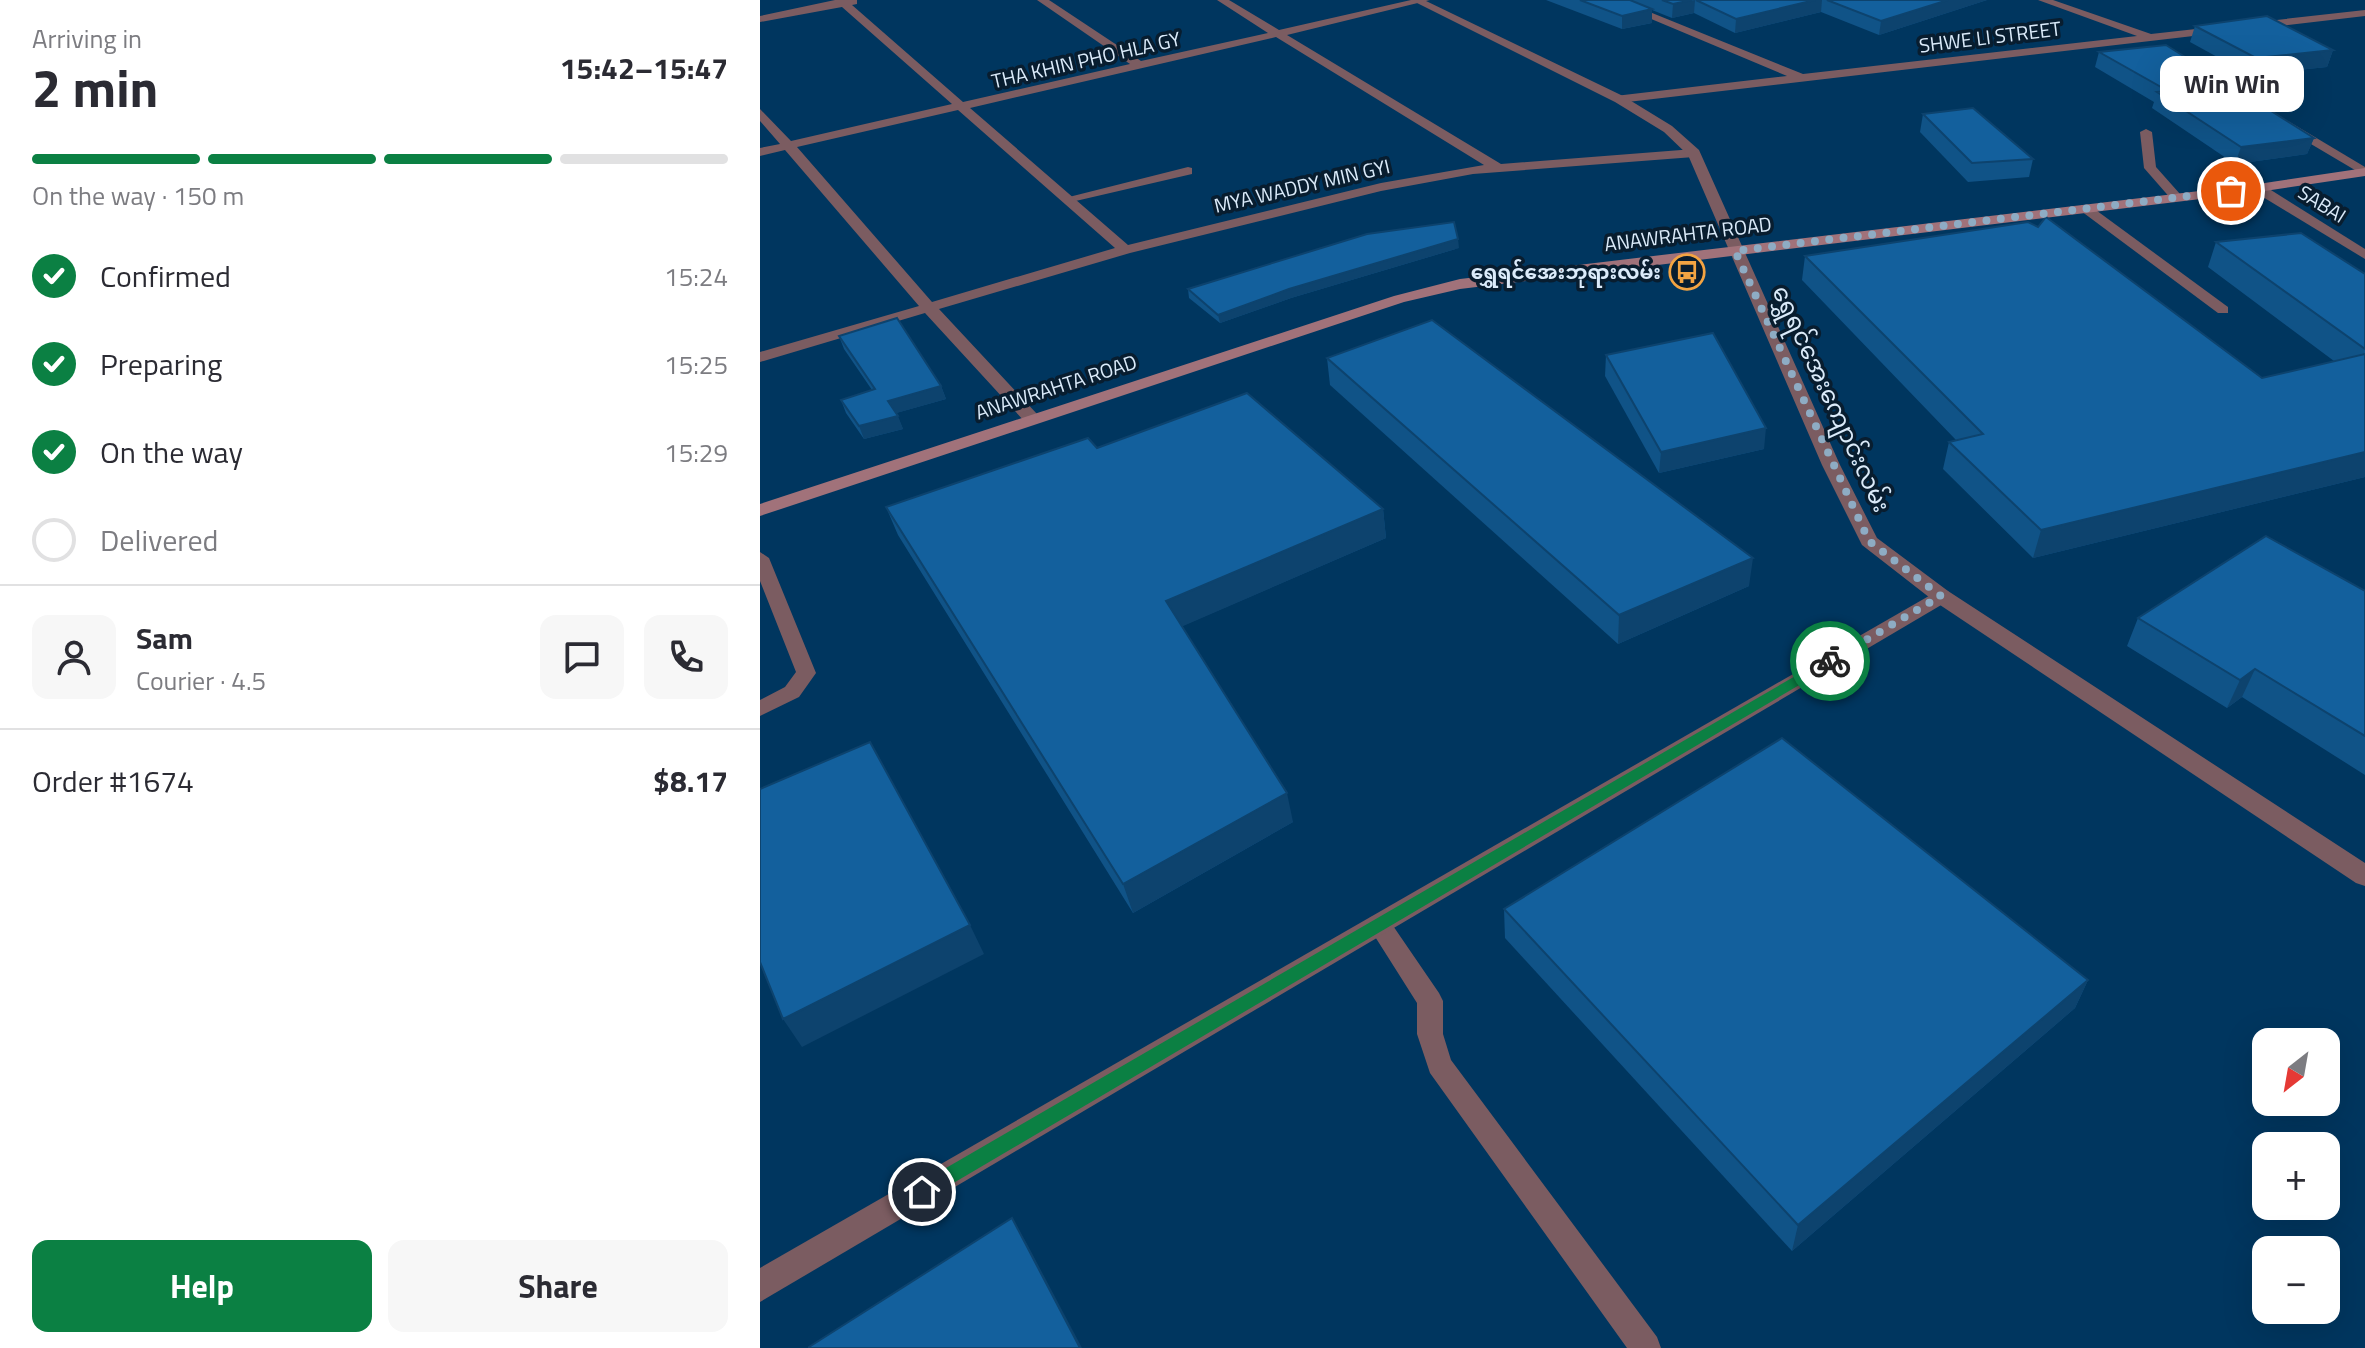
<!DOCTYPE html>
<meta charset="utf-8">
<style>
:root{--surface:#fff;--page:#f7f7f7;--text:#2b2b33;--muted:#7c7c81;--line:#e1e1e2;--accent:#0b8043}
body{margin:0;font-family:"Titillium Web","Noto Sans Myanmar",sans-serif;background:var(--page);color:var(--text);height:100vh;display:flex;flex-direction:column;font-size:30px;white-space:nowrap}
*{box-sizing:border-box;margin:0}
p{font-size:26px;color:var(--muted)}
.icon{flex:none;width:44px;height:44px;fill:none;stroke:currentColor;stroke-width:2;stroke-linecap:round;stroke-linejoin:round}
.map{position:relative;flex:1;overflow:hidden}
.drawer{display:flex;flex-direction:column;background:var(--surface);width:760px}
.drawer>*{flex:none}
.needle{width:52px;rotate:211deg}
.buttons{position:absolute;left:1492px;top:1028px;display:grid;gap:16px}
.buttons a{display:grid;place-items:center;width:88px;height:88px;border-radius:16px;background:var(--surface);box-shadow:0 8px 32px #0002;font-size:40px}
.pin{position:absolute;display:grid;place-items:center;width:68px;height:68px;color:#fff;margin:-34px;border:4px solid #fff;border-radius:50%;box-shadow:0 2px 8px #0007}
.courier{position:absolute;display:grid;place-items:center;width:80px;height:80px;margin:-40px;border:6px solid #0b8043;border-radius:50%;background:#fff;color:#222;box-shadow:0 2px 10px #0007}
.bubble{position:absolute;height:56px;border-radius:16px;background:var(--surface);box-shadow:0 8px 32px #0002;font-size:26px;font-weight:700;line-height:56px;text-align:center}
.summary em{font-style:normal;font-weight:700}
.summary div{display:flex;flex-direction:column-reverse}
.summary{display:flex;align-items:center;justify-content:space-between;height:136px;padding:0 32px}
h1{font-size:52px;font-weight:700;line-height:60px}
.bar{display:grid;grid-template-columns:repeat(4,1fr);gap:12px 8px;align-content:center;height:96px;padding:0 32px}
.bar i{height:10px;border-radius:6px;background:var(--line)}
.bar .selected{background:var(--accent)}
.bar p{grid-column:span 4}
.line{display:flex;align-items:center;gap:20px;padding:0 32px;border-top:2px solid var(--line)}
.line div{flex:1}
.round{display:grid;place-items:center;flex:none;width:84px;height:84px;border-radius:16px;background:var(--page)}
ol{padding:0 32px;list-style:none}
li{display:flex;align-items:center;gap:24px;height:88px}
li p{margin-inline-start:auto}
li .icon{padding:8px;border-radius:50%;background:var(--accent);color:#fff;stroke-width:4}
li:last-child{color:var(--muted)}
li i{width:44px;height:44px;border:4px solid var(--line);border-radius:50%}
.primary-button{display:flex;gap:16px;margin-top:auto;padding:16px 32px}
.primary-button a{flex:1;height:92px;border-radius:16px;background:var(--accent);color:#fff;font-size:32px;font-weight:700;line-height:92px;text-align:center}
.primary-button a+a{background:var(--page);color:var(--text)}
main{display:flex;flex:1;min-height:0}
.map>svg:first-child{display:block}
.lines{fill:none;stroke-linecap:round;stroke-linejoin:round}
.service{fill:#7b5c61;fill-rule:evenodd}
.minor{fill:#7b5c61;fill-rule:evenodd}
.tertiary{fill:#7b5c61;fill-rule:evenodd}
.secondary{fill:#a1727a;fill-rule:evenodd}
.wall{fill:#105387}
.shaded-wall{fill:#0d436e}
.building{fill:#13609d;stroke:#0d436e;stroke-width:2}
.route{fill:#0b8043}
.done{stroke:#8eacc4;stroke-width:8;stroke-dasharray:0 14.4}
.labels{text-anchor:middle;stroke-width:7;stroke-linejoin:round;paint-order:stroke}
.far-street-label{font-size:20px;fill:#dbebfa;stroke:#081d2f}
.far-poi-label{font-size:20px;font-weight:bold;fill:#dbebfa;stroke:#081d2f;text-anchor:end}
.street-label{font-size:24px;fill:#dbebfa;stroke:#081d2f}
</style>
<main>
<section class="drawer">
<div class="summary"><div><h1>2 min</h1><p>Arriving in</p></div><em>15:42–15:47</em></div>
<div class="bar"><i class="selected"></i><i class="selected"></i><i class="selected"></i><i></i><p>On the way · 150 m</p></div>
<ol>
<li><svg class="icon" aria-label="check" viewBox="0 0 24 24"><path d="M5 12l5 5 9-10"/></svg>Confirmed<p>15:24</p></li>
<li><svg class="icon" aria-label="check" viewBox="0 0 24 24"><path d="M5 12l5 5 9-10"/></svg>Preparing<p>15:25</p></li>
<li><svg class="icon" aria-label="check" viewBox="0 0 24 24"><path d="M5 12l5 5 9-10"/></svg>On the way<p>15:29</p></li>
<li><i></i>Delivered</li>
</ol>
<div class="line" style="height:144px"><a class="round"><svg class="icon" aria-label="person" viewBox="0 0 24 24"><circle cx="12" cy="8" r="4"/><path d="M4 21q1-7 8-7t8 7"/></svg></a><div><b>Sam</b><p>Courier · 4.5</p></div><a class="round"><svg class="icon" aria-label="chat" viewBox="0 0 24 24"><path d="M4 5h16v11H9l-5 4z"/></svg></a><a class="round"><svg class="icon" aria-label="phone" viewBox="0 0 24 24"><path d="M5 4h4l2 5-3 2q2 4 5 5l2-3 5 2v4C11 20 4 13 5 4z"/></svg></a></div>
<div class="line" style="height:104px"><div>Order #1674</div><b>$8.17</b></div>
<div class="primary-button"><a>Help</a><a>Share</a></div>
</section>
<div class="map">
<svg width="1605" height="1348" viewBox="0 0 1605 1348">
<rect width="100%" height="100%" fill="#00365f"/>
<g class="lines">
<g class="service">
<path d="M1386 129 1392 132 1396 167 1420 194V200H1412L1384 168 1380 132Z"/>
<path d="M428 167 432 168V174L307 203 301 199Z"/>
<path d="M1321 205H1329L1468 307V313H1458L1321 211Z"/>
<path d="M0 552 9 558 56 673 39 697 0 716V700L25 687 36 672 0 581Z"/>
<path d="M619 914 627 917 679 993 683 1001V1034L691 1060 897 1337 901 1348H867L670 1073 657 1034V1003L607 924 611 917Z"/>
</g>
<g class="minor">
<path d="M75 0H97V4L92 5 203 102 370 64 277 0H289L381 61 508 33 457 0H469L519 30 651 0H670L527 35 741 164 934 149 940 153 934 157 713 174 621 191 370 253 179 309 277 414 280 418 271 423 265 422 165 313 0 362V352L159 306 25 150 0 156V148L20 144 0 121V109L31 141 192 104 82 7 0 22V16ZM516 37 724 165 621 183 368 245 210 108ZM198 110 355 248 172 302 37 147Z"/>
<path d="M846 0H860L1043 74 1377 36 1278 0H1293L1391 34 1605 10V16L859 103 853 99 855 96 1027 76Z"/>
<path d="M1528 121 1605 167V176L1524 128 1522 125Z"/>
<path d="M1493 185H1503L1605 249V259L1493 191Z"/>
<path d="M1181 589 1188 591 1191 596 1188 601 0 1302V1268Z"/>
</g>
<path class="tertiary" d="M651 0H664L863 96 912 126 939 150 1080 465 1117 538 1188 591 1605 863V886L1596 883 1174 601 1102 545 1062 465 928 155 904 132 855 102Z"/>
<path class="secondary" d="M1605 168V176L1498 192 700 289 644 302 0 516V504L634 296 700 279 1498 184Z"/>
</g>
<g class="wall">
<path d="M786 0H1227L1119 35 1061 12 975 33 934 13 912 18 892 10V23L862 29Z"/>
<path d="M1435 26 1573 50 1567 67 1490 75 1430 42Z"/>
<path d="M1339 52 1554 138 1547 154 1475 164 1392 108 1394 102 1335 67Z"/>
<path d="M1163 114 1273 159 1269 177 1208 182 1160 132Z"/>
<path d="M1456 242 1605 274V477L1273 558 1183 469 1189 442 1196 440 1042 280 1045 256 1502 378 1574 361 1448 267Z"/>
<path d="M699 248 531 298 460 323 429 298 428 289Z"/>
<path d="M79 336 181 386 186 399 136 413 143 429 104 439 86 413 81 400 112 390 84 349Z"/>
<path d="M846 355 1004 449 899 473 845 376Z"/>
<path d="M567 358 989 586 858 644 570 385Z"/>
<path d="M337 448 623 509 626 538 422 626 533 822 373 913 138 535 126 507Z"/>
<path d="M1605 591V775L1482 697 1467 708 1367 646 1378 618Z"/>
<path d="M744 909 1328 980 1315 1008 1032 1251 745 938Z"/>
</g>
<g class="shaded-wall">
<path d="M935 0 934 13 912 18 913 4Z"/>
<path d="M1055 0H1062L1061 12 975 33 976 19Z"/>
<path d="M1188 0H1227L1119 35 1121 21Z"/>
<path d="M892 9V23L862 29V16Z"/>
<path d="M1573 50 1567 67 1490 75 1496 58Z"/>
<path d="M1554 138 1547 154 1475 164 1481 147Z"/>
<path d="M698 239 699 248 531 298 460 323 458 315 529 289Z"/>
<path d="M181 386 186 399 133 414 128 401Z"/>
<path d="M138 416 143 429 104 439 99 426Z"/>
<path d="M1006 428 1004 449 899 473 901 452Z"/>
<path d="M1605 452V477L1273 558 1281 530Z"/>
<path d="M623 509 626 538 414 630 406 601Z"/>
<path d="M993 558 989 586 858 644 859 615Z"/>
<path d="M1495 669 1482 697 1467 708 1480 680Z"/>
<path d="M527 793 533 822 373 913 363 884Z"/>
<path d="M210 925 224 954 42 1047 23 1019Z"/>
<path d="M1328 980 1315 1008 1032 1251 1038 1225Z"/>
<path d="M252 1218 267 1244 322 1348H320Z"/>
</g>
<g class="building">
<path d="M820 0H870L892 9 862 16Z"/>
<path d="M902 0H932L913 4Z"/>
<path d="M936 0H1055L976 19Z"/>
<path d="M1067 0H1188L1121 21Z"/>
<path d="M1507 16 1573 50 1496 58 1435 26Z"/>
<path d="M1406 45 1554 138 1481 147 1397 92 1408 91 1339 52Z"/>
<path d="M1213 108 1273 159 1212 163 1163 114Z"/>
<path d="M1286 217 1502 378 1605 354V452L1281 530 1189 442 1223 434 1045 256 1268 222 1278 227Z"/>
<path d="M694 222 698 239 529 289 458 315 428 289 607 234Z"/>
<path d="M1541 233 1605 274V349L1456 242Z"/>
<path d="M137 318 181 386 128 401 138 416 99 426 81 400 115 389 79 336Z"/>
<path d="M672 320 993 558 859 615 567 358Z"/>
<path d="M953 333 1006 428 901 452 846 355Z"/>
<path d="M487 393 623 509 406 601 527 793 363 884 126 507 328 438 337 448Z"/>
<path d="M1506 536 1605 591V736L1495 669 1480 680 1378 618Z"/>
<path d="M1022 738 1328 980 1038 1225 744 909Z"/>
<path d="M110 742 210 925 23 1019 0 962V789Z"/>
<path d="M252 1218 320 1348H49V1347Z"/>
</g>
<path class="route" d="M1070 656 1075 658V664L168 1198 162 1201 155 1198 152 1192 155 1186Z"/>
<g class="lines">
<path class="done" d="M1070 661 1181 596 1109 541 975 251 1471 191"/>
</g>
<defs>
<symbol id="bus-ring" viewBox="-11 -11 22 22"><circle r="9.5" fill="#081d2f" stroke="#f3a442" stroke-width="1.5"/><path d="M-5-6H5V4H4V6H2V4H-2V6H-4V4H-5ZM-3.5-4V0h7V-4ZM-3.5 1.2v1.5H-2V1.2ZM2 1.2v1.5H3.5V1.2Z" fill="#f3a442"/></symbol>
</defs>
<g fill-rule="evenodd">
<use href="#bus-ring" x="907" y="252" width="40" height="40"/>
</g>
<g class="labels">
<g class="far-street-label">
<text transform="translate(1230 37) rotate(-7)" y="7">SHWE LI STREET</text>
<text transform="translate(326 60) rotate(-13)" y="7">THA KHIN PHO HLA GY</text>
<text transform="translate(542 186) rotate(-13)" y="7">MYA WADDY MIN GYI</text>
<text transform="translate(1562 204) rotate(32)" y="7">SABAI</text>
<text transform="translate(928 234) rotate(-7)" y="7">ANAWRAHTA ROAD</text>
<text transform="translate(296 387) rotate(-18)" y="7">ANAWRAHTA ROAD</text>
</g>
<g class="far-poi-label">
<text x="901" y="279">ရွှေရင်အေးဘုရားလမ်း</text>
</g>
<g class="street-label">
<text transform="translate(1071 399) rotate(65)" y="8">ရွှေရင်အေးကျောင်းလမ်း</text>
</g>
</g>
</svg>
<div class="buttons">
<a><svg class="needle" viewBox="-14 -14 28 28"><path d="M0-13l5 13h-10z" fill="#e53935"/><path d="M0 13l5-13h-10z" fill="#7c7c81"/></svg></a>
<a>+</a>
<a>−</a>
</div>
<div class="pin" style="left:1471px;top:191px;background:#ea580c"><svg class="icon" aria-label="bag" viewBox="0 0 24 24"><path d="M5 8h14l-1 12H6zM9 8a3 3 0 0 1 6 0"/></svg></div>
<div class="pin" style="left:162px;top:1192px;background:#1f2937"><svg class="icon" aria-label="home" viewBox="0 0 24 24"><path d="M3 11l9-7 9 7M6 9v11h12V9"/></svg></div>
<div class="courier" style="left:1070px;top:661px"><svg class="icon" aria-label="bike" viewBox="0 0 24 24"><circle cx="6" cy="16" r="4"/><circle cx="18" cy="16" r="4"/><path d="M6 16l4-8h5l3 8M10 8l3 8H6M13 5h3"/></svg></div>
<div class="bubble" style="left:1400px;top:56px;width:144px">Win Win</div>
</div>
</main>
